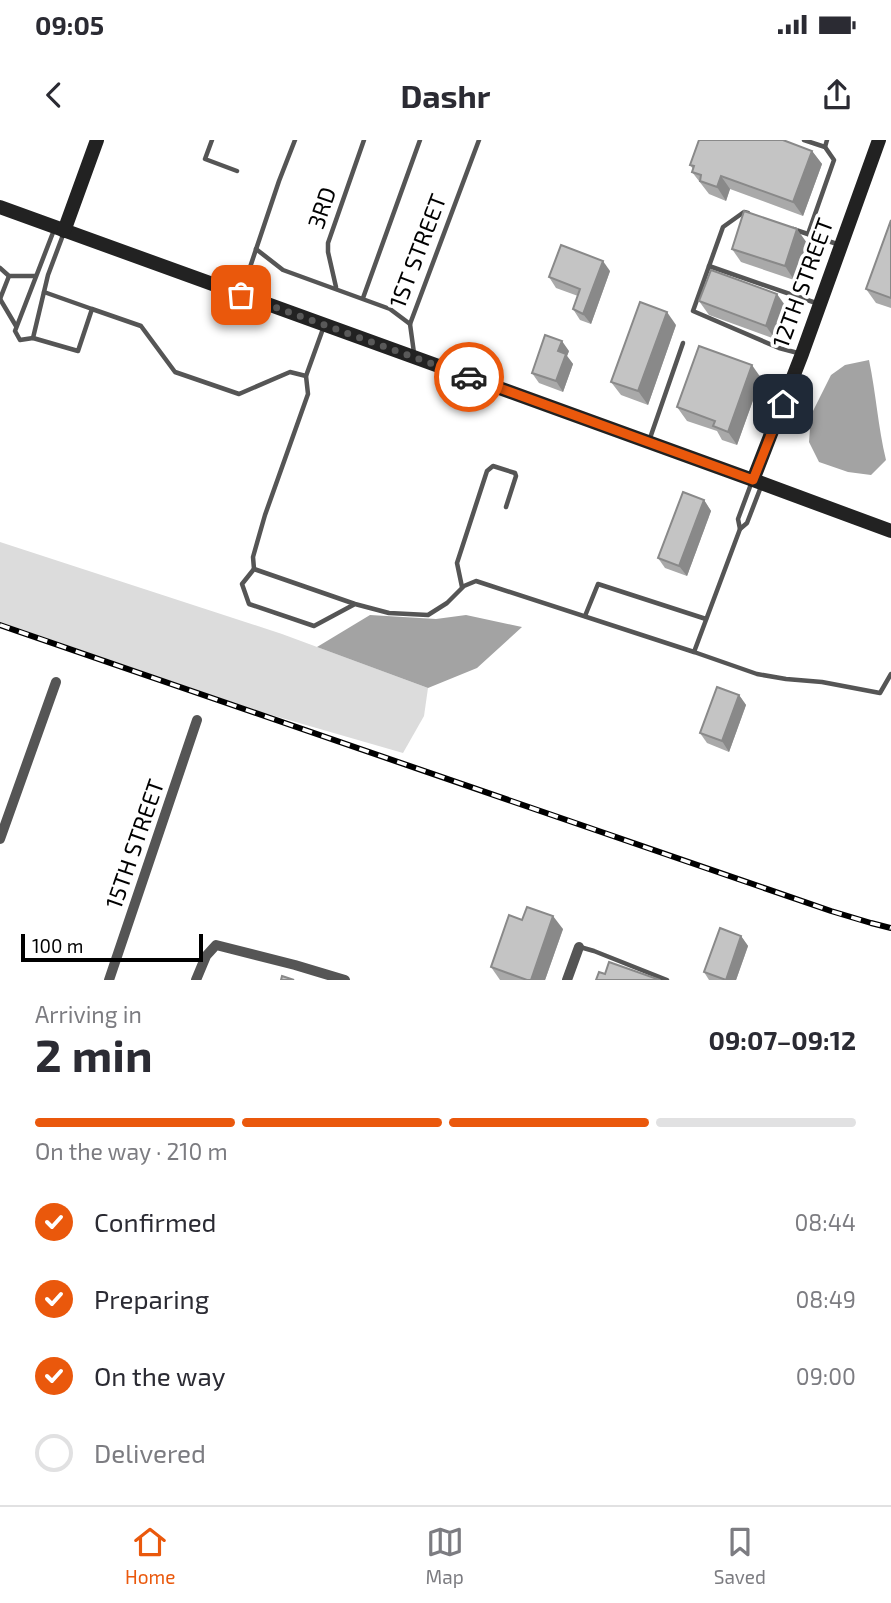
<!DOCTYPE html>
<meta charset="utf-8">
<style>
:root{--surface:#fff;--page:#f2f2f3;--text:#2b2b33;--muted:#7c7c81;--line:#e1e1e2;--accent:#ea580c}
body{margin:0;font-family:"Exo 2",sans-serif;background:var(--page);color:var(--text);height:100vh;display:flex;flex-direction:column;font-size:26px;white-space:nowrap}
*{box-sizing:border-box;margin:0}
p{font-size:23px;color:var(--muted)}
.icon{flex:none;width:38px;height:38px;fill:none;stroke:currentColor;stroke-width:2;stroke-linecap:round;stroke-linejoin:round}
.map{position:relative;height:840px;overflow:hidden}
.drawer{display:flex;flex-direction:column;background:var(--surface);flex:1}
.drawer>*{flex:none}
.scale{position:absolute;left:21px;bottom:18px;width:182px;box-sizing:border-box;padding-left:7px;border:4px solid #000;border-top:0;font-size:19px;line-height:24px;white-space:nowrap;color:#000;-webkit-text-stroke:5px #fff;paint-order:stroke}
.pin{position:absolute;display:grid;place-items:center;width:60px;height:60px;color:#fff;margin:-30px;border-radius:14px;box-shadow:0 4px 10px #0006}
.courier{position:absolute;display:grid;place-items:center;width:70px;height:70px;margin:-35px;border:5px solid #ea580c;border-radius:50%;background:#fff;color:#222;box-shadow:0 2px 9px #0007}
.summary em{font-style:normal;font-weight:700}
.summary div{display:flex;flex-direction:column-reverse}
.summary{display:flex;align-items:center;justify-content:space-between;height:119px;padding:0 35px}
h1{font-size:46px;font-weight:700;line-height:52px}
.bar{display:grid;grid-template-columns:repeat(4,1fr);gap:10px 7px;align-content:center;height:84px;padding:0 35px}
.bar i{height:9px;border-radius:5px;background:var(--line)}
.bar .current{background:var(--accent)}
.bar p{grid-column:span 4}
ol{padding:0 35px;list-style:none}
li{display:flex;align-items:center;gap:21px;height:77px}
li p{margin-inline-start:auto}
li .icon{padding:7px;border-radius:50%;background:var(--accent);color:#fff;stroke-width:4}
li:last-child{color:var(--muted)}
li i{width:38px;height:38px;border:4px solid var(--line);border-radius:50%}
.status{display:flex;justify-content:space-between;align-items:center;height:49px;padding:0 35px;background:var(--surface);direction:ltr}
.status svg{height:19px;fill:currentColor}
header{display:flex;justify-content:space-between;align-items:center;height:91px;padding:0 35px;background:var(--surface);font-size:32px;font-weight:700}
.dock{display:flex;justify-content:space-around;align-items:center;height:98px;border-top:2px solid var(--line);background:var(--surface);font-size:19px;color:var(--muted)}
.dock a{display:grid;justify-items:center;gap:4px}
.dock .current{color:var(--accent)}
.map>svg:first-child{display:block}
.green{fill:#dcdcdc}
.water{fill:#a3a3a3}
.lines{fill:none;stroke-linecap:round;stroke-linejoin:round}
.lane{stroke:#555;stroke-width:4.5}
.street{stroke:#555;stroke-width:10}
.secondary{stroke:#222;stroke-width:14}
.rail-casing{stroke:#000;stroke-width:6}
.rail{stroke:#fff;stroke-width:3.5;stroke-dasharray:10;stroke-linecap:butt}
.wall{fill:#a9a9a9}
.shaded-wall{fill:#898989}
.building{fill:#c4c4c4;stroke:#898989;stroke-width:2}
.done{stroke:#595959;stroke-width:7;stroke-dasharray:0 12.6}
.route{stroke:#ea580c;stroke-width:9}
.labels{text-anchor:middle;stroke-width:7;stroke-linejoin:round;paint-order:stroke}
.street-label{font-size:23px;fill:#000;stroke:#fff}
</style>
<div class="status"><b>09:05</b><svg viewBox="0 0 49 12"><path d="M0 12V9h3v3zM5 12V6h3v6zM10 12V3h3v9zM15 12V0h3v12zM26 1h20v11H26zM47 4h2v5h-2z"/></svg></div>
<header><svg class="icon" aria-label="back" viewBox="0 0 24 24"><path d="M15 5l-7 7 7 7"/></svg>Dashr<svg class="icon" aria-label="share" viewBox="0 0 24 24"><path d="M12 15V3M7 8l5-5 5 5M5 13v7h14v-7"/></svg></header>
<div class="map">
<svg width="891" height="840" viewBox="0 0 891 840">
<rect width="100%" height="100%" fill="#fff"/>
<path class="green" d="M0 402 282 494 428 548 424 576 403 613 261 572 0 482Z"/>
<g class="water">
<path d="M869 220C876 253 878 287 886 320L871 335 848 332 819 322 809 302 811 275 831 235 845 225Z"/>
<path d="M370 475 436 479 466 475 522 487 477 528 428 548 317 507Z"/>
</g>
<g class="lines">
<g class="lane">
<path d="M212 0 205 19 237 31"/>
<path d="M804 0 825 7 834 20 808 94"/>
<path d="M825 7 827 0"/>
<path d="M748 73 744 72 723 87 693 171 779 208 798 213"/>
<path d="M793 89 837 104"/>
<path d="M54 90 15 191 20 200 33 198 48 135 63 95"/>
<path d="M256 109 283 130 390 169 410 184"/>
<path d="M709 126 816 163"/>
<path d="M0 128 9 136H35"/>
<path d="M336 147 328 112V103L364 0"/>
<path d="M242 151 279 41 295 0"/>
<path d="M44 152 92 169"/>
<path d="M363 158 420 0"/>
<path d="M0 159 16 186"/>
<path d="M0 159 9 136"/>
<path d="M33 198 78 211 92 169 141 186 175 232 239 254 290 232 306 236"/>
<path d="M414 213 410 184 479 0"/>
<path d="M649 301 683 203"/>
<path d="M751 344 738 379 740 389 747 383 762 344"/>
<path d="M254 429 253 417 265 375 308 254 306 236 324 186"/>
<path d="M462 447 457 423 487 331 493 326 515 333 516 336 506 367"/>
<path d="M355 464 314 486 249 464 242 444 254 429 355 464 389 473 428 475 447 463 464 446 476 441 694 512 740 389"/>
<path d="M585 476 598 444 706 479"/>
<path d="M694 512 757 534 786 539 822 542 880 553 891 534"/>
<path d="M580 807 594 811 667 840"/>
</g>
<g class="street">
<path d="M0 699 56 542"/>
<path d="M109 840 197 580"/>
<path d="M196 840 206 816 216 805 295 825 345 840"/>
<path d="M567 840 579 807"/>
</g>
<g class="secondary">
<path d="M0 67 753 340 891 391"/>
<path d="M64 91 97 0"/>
<path d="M753 340 802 214 879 0"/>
</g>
<defs>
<path id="rail" d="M0 485 831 771 871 783 891 788"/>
</defs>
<use href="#rail" class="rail-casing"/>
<use href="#rail" class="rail"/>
</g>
<g class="wall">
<path d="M812 11 822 24 803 76 730 49 726 61 709 54 692 32 693 29 690 25Z"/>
<path d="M891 80V168L876 163 866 149Z"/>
<path d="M807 103 794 140 741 122 732 109Z"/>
<path d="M610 131 591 184 580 180 573 169 578 156 556 148 549 137Z"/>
<path d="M699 161 787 168 775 199 709 175Z"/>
<path d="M676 185 648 265 621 255 611 242Z"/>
<path d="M569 211 567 216 573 224 563 252 539 243 532 233Z"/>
<path d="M761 238 737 305 722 300 717 291 687 281 677 267Z"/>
<path d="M704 360 711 371 687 436 665 428 658 418Z"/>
<path d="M739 555 746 565 729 612 707 603 700 593Z"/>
<path d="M522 780 563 789 545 840H500L491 827Z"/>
<path d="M741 796 748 806 736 840H709L704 832Z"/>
</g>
<g class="shaded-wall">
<path d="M812 11 822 24 803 76 793 62Z"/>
<path d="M721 36 730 49 726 61 717 47Z"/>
<path d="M797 89 807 103 794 140 785 126Z"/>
<path d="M603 121 610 131 591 184 583 174Z"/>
<path d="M777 154 787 168 775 199 766 186Z"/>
<path d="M667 172 676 185 648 265 638 251Z"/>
<path d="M562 201 569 211 567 216 573 224 563 252 556 241 558 211Z"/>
<path d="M752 225 761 238 737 305 728 292Z"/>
<path d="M704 360 711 371 687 436 679 426Z"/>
<path d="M739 555 746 565 729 612 722 601Z"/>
<path d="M553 776 563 789 545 840H531Z"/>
<path d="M741 796 748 806 736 840H726Z"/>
</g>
<g class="building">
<path d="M699 0H783L812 11 793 62 721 36 717 47 700 41 701 35 692 32 694 26 690 25Z"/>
<path d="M744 71 797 89 785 126 732 109Z"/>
<path d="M891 80V158L866 149Z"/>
<path d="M561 105 603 121 583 174 573 169 580 149 549 137Z"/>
<path d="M711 130 777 154 766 186 699 161Z"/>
<path d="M640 162 667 172 638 251 611 242Z"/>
<path d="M545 195 562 201 558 211 566 214 556 241 532 233Z"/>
<path d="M699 206 752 225 728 292 713 286 715 281 677 267Z"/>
<path d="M683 352 704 360 679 426 658 418Z"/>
<path d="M717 547 739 555 722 601 700 593Z"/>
<path d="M527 767 553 776 531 840H527L491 827 509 775 522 780Z"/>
<path d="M720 788 741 796 726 840 704 832Z"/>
<path d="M609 822 660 840H596L599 832 605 834Z"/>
<path d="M282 836 294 840H281Z"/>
</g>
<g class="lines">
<path class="done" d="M241 155 469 237"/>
<path class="route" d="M469 237 753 340 783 264"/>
</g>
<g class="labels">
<g class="street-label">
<text transform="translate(322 68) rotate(-71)" y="8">3RD</text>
<text transform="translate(418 111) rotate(-69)" y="8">1ST STREET</text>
<text transform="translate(803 143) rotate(-70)" y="8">12TH STREET</text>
<text transform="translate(135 704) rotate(-71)" y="8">15TH STREET</text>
</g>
</g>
</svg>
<div class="scale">100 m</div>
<div class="pin" style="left:241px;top:155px;background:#ea580c"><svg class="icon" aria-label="bag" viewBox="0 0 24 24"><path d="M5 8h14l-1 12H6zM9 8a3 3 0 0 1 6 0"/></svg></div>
<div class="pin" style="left:783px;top:264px;background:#1f2937"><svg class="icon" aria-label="home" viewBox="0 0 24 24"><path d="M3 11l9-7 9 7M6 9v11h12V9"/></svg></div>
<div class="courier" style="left:469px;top:237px"><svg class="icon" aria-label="car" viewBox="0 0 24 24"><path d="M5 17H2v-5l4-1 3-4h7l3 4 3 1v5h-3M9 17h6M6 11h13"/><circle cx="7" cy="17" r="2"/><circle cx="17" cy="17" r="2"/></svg></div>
</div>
<section class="drawer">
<div class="summary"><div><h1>2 min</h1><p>Arriving in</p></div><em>09:07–09:12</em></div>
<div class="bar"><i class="current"></i><i class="current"></i><i class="current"></i><i></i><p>On the way · 210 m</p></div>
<ol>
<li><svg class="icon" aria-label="check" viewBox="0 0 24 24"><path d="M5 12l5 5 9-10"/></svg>Confirmed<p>08:44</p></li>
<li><svg class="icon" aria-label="check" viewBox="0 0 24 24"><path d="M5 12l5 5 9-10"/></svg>Preparing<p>08:49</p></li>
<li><svg class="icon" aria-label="check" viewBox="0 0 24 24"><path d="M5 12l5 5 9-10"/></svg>On the way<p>09:00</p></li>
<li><i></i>Delivered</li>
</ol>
</section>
<nav class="dock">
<a class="current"><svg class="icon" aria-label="home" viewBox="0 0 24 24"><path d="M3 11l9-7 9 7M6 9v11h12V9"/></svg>Home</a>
<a><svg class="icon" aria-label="map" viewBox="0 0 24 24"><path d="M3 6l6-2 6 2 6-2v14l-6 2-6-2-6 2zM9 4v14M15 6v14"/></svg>Map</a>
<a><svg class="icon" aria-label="saved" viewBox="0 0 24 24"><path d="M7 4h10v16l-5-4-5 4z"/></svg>Saved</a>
</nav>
